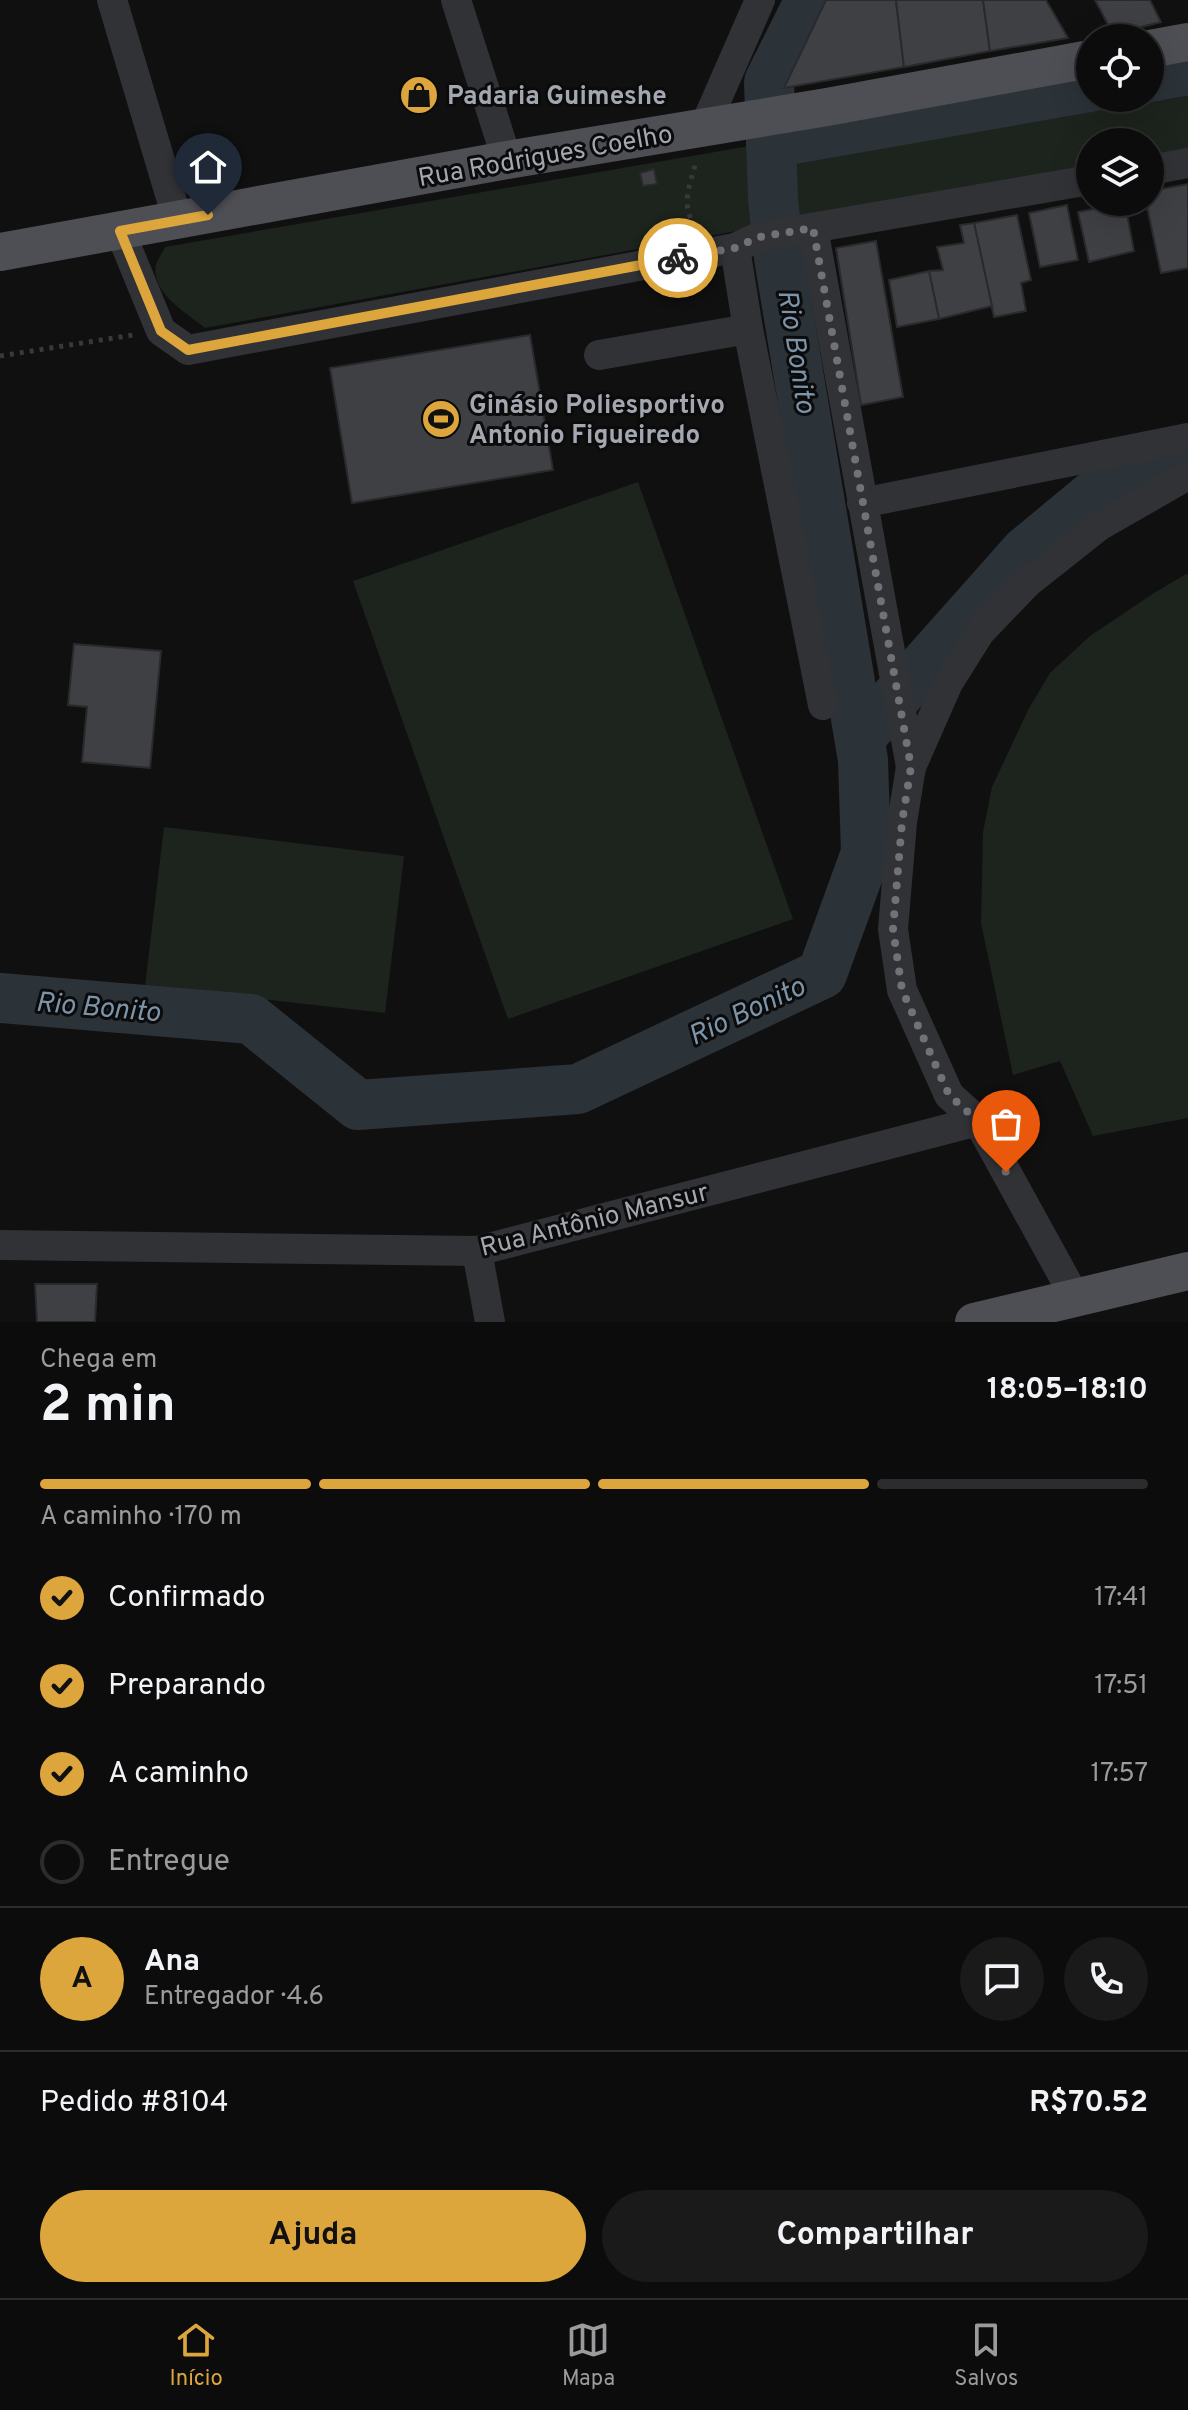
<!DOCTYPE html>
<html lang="pt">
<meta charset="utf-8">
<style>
:root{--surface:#0c0c0d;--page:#1a1a1b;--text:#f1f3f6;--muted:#9a9b9d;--line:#2c2c2e;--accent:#dda63c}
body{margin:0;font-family:Overpass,sans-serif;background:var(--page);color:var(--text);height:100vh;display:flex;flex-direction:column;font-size:30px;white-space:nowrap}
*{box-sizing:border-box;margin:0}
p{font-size:26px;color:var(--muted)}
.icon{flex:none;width:44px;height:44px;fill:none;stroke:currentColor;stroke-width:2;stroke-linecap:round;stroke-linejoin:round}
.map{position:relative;height:1322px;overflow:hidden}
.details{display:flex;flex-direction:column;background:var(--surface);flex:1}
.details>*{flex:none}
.fabs{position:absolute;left:1076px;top:24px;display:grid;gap:16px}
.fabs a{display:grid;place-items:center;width:88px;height:88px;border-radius:50%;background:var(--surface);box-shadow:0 8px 32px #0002,0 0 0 2px var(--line);font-size:40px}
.pin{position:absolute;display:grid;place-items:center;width:68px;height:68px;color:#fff;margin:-82px -34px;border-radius:50% 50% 50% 0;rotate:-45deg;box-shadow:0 0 8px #0007}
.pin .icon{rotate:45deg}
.courier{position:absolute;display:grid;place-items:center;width:80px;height:80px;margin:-40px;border:6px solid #dda63c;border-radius:50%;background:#fff;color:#222;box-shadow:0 2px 10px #0007}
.overview em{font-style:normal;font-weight:700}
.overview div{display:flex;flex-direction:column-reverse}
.overview{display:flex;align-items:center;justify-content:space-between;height:136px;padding:0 40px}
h1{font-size:52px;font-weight:700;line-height:60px}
.bar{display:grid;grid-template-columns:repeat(4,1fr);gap:12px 8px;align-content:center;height:96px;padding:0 40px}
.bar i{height:10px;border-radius:6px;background:var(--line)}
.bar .selected{background:var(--accent)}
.bar p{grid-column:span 4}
.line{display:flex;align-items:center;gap:20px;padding:0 40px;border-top:2px solid var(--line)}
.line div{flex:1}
.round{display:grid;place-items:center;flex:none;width:84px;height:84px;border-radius:42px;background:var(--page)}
ol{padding:0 40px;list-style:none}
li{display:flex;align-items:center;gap:24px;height:88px}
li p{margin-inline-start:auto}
li .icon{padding:8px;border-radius:50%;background:var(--accent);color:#111;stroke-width:4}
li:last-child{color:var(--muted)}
li i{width:44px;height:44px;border:4px solid var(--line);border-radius:50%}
.cta{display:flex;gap:16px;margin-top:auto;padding:16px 40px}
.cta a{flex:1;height:92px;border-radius:48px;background:var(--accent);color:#111;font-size:32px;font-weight:700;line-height:92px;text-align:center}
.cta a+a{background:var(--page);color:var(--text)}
.tabs{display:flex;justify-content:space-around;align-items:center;height:112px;border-top:2px solid var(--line);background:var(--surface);font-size:22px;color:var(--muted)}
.tabs a{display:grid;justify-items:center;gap:4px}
.tabs .selected{color:var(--accent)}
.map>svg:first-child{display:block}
.green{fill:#1d231d}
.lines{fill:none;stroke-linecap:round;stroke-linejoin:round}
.river{stroke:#2b3238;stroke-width:50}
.building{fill:#3f4044;stroke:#2a2a2d;stroke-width:2}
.path{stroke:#38393d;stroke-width:5;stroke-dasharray:4 6;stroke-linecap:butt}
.minor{stroke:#313236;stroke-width:30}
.major{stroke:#4e4f54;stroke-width:38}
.done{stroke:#707278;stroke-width:8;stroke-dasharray:0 14.4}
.route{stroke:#dda63c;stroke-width:10}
.labels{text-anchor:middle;stroke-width:6;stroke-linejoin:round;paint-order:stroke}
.poi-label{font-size:26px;font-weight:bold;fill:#a3a7b0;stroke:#0b0b0c;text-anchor:start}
.street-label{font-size:26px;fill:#a3a7b0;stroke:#0b0b0c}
.water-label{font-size:28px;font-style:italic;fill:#7c94a9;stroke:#0b0b0c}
</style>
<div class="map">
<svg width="1188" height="1322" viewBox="0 0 1188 1322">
<rect width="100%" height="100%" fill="#101011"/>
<g class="green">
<path d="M787 0H826L784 88 747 92Z"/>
<path d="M1188 70V152L1150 158V142H1090V169L775 224 205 328C187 313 150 293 156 264 158 259 163 252 165 247L1090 87V98H1150V77Z"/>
<path d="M638 482 793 919 508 1019 353 581Z"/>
<path d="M1186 574 1188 575V1118L1093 1136 1060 1061 1013 1075 981 923 983 832 992 787 1028 710 1050 673 1090 636 1154 593Z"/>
<path d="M164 827 404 856 385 1013 145 986Z"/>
</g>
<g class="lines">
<g class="river">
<path d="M1150 77 1188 70"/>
<path d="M771 143 1090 87"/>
<path d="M866 731 1025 552 1101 489 1124 477 1166 464 1188 466"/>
<path d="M0 998 251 1019 358 1105 578 1089 822 974 866 853 863 760 779 258 773 199 769 82 810 0"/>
</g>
</g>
<g class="building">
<path d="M826 0H896L904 67 784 88Z"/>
<path d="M896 0H983L990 51 904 67Z"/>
<path d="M983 0H1046L1068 38 990 51Z"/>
<path d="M1095 0H1150L1161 22 1113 34Z"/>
<path d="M654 169 657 184 643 186 640 173Z"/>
<path d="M1188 184V268L1161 273 1146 202H1150V191Z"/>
<path d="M1125 203 1134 251 1089 262 1078 212Z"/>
<path d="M1067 205 1078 260 1040 267 1029 213Z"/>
<path d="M1017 215 1031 280 1021 283 1026 311 994 317 974 223Z"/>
<path d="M974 223 992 306 939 319 929 271 943 270 937 247 964 243 960 225Z"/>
<path d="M876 241 903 397 861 405 836 248Z"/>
<path d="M929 271 939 319 897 327 889 280Z"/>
<path d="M530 335 553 470 352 503 330 368Z"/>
<path d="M74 644 161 651 150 768 82 762 87 707 68 705Z"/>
<path d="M35 1284H97L95 1322H37Z"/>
</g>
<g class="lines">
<g class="path">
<path d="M695 227C680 202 690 187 696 161"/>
<path d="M0 356 133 335"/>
</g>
<g class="minor">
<path d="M112 0 178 221"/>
<path d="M456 0 507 160"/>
<path d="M704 128 760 0"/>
<path d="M1150 170 1188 163"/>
<path d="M813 228 911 767"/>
<path d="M120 231 161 331 188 350 735 248 759 237 1090 180"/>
<path d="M735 248 748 329 823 705"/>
<path d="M599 355 748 329"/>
<path d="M862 503 1188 438"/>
<path d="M0 1245 477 1251 978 1121"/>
<path d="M477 1251 490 1322"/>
<path d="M1075 1297 978 1121 949 1095 902 990 893 929 902 822 911 767 948 683 980 632 1027 583 1099 526 1188 475"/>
</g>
<g class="major">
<path d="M1150 49 1188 42"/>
<path d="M0 252 507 160 827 107 1090 59"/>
<path d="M974 1322 1188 1271"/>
</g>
</g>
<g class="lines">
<path class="done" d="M678 258 735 248 759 237 813 228 911 767 902 822 893 929 902 990 949 1095 978 1121 1006 1172"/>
<path class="route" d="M208 215 120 231 161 331 188 350 678 258"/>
</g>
<defs>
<symbol id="shop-disc" viewBox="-11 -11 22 22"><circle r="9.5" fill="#dda63c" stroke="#0b0b0c"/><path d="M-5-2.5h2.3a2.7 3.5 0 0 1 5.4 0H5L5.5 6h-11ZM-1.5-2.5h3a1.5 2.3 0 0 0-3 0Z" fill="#111"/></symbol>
<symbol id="stadium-disc" viewBox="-11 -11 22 22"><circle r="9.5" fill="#dda63c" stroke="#0b0b0c"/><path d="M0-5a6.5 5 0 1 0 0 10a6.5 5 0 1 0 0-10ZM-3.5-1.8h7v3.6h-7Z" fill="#111"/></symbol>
</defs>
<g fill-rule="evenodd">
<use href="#shop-disc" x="397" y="73" width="44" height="44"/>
<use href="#stadium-disc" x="419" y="397" width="44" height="44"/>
</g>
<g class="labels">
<g class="poi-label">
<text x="447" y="104">Padaria Guimeshe</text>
<text x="469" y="413">Ginásio Poliesportivo<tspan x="469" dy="30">Antonio Figueiredo</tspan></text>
</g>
<g class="street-label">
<text transform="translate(545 155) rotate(-10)" y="9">Rua Rodrigues Coelho</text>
<text transform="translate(594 1219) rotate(-14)" y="9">Rua Antônio Mansur</text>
</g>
<g class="water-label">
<text transform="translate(798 351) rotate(81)" y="10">Rio Bonito</text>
<text transform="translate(98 1006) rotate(5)" y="10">Rio Bonito</text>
<text transform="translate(746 1010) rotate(-25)" y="10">Rio Bonito</text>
</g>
</g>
</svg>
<div class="fabs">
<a><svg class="icon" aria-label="locate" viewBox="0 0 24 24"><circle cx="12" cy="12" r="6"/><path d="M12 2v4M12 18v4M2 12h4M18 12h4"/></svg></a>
<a><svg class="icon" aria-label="layers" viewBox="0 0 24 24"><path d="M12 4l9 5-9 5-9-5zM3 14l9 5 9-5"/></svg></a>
</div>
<div class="pin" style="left:1006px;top:1172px;background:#ea580c"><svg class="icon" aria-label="bag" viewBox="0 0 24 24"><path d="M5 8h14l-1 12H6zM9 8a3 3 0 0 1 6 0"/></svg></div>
<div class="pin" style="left:208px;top:215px;background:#1f2937"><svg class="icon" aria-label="home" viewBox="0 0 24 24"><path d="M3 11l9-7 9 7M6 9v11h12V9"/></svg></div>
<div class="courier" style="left:678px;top:258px"><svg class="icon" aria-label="bike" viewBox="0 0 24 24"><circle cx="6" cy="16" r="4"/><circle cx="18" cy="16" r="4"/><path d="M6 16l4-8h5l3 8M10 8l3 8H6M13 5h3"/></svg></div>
</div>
<section class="details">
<div class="overview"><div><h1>2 min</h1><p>Chega em</p></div><em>18:05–18:10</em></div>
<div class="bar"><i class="selected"></i><i class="selected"></i><i class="selected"></i><i></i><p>A caminho · 170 m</p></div>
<ol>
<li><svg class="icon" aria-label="check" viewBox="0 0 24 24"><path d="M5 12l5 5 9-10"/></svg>Confirmado<p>17:41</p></li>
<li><svg class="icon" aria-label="check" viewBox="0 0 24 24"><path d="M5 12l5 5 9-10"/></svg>Preparando<p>17:51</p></li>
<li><svg class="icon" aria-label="check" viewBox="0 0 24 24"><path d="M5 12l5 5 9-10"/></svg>A caminho<p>17:57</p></li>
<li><i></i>Entregue</li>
</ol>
<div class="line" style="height:144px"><b class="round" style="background:var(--accent);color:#111">A</b><div><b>Ana</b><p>Entregador · 4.6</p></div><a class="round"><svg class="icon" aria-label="chat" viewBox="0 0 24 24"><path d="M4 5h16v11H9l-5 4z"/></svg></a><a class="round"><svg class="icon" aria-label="phone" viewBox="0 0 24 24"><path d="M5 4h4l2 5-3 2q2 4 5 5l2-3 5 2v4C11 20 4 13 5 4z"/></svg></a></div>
<div class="line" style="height:104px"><div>Pedido #8104</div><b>R$70.52</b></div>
<div class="cta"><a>Ajuda</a><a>Compartilhar</a></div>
</section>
<nav class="tabs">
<a class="selected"><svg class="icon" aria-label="home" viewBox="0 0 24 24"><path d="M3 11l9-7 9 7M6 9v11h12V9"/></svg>Início</a>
<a><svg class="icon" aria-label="map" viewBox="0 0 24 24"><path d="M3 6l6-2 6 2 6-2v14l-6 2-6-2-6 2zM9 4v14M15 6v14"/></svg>Mapa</a>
<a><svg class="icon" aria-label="saved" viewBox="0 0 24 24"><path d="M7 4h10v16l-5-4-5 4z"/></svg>Salvos</a>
</nav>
